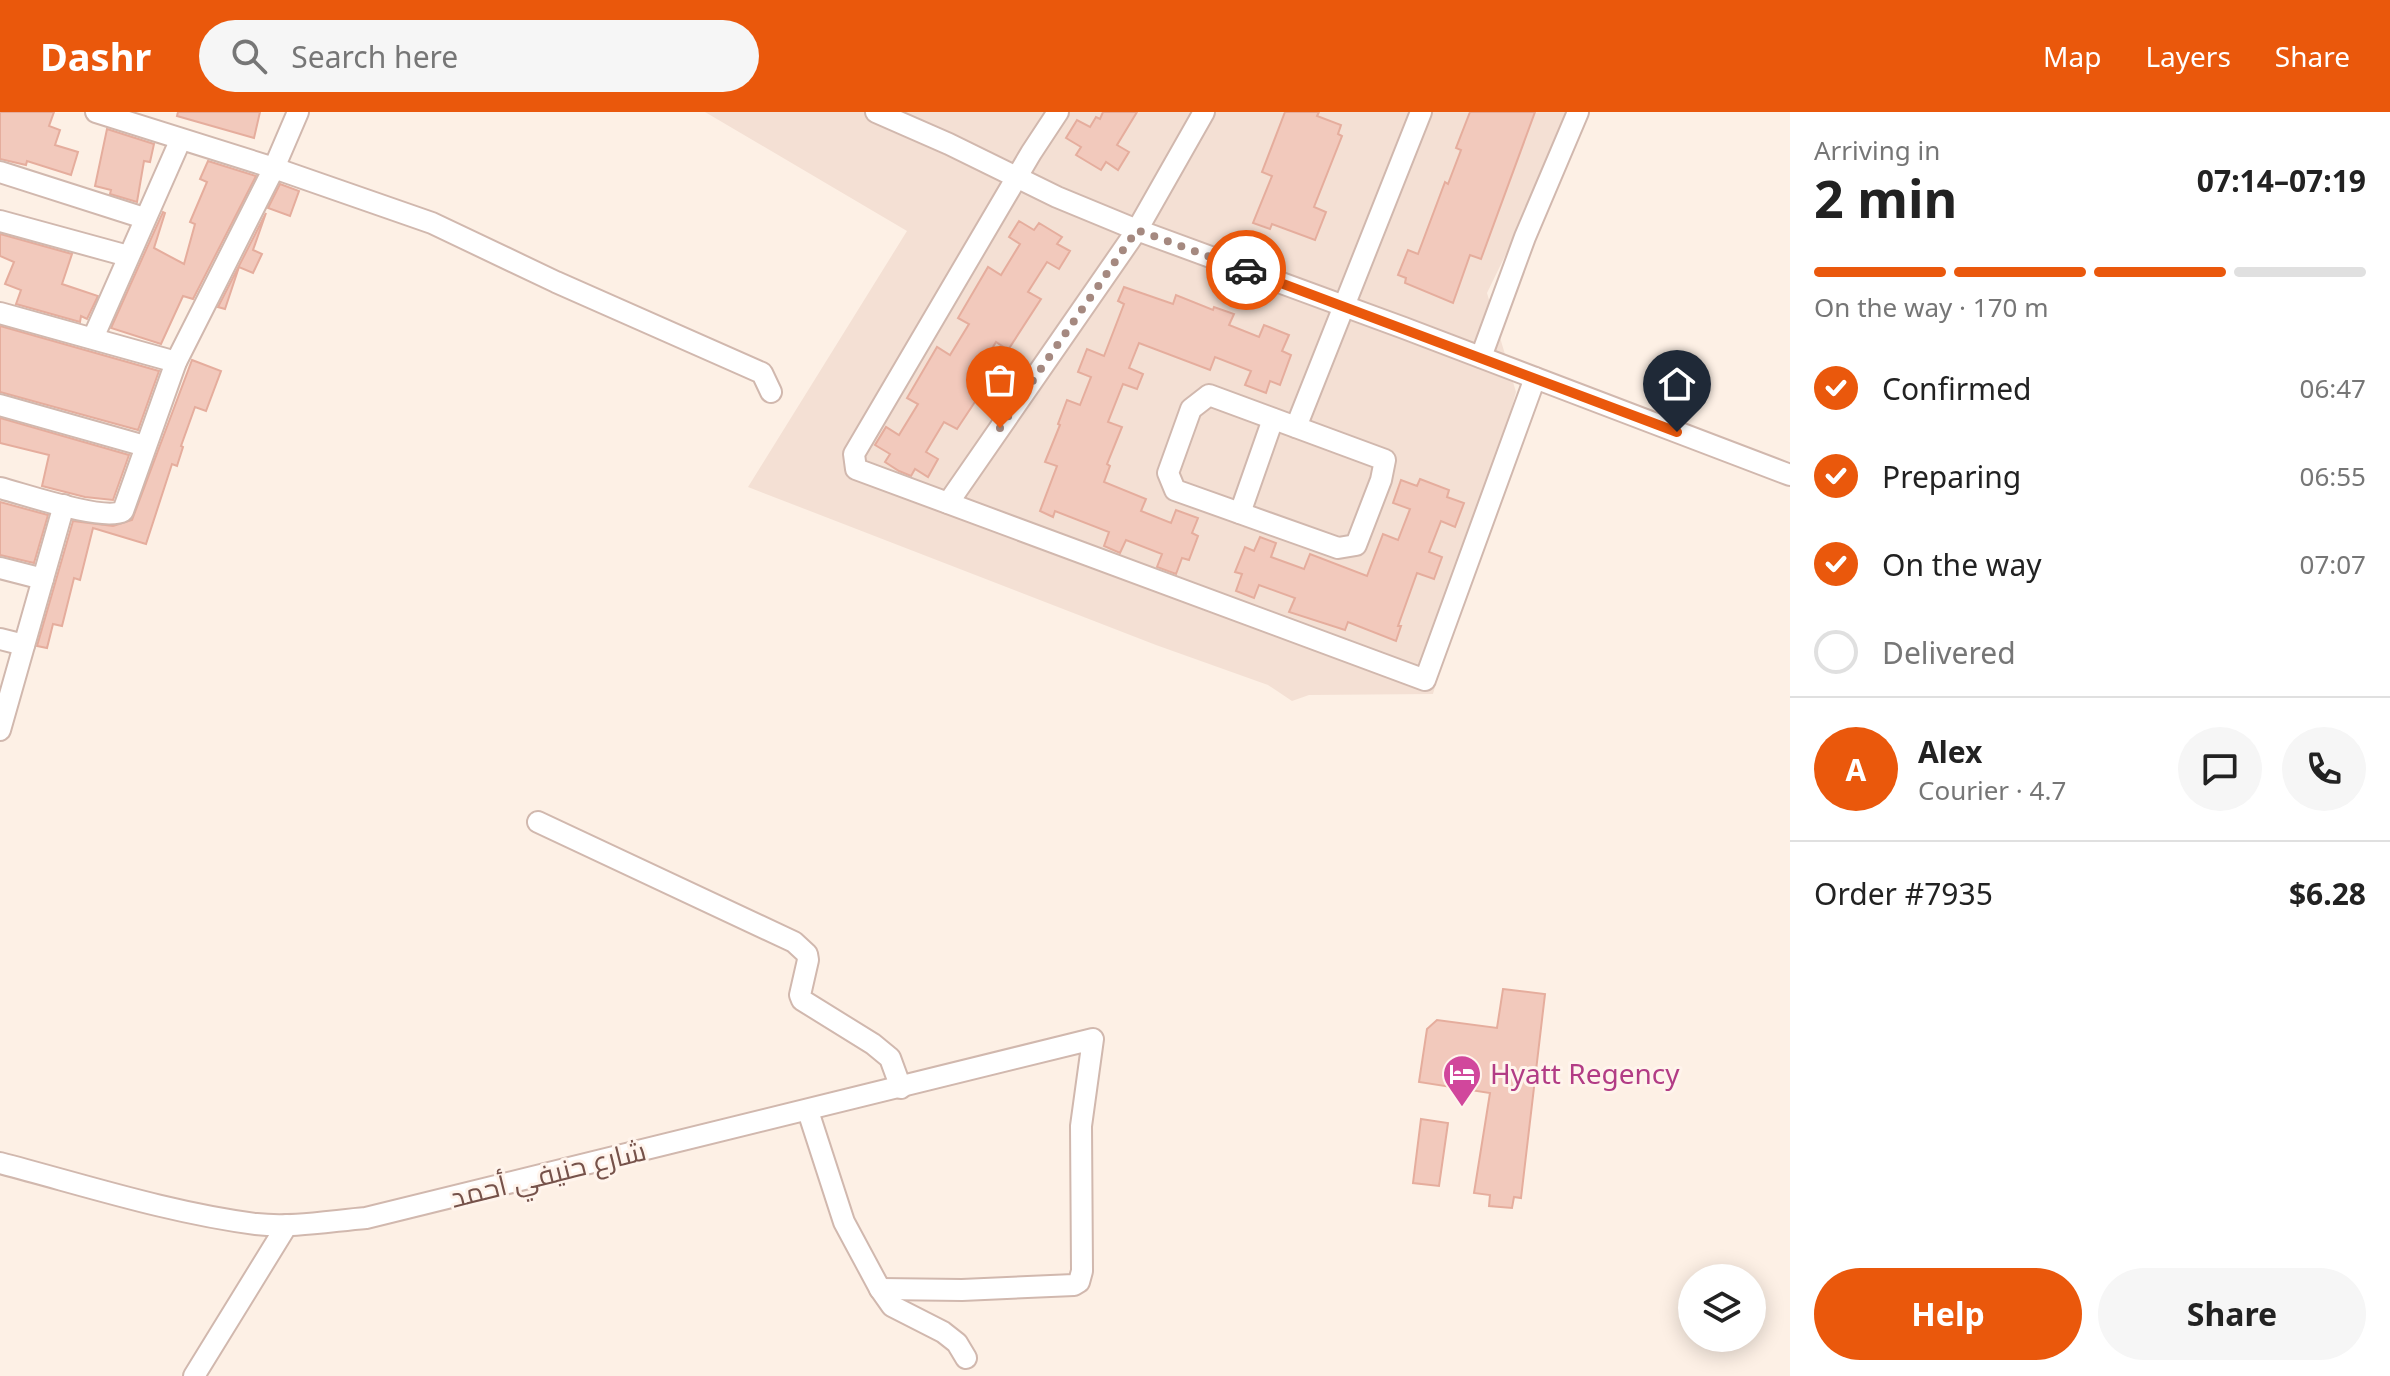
<!DOCTYPE html>
<meta charset="utf-8">
<style>
:root{--surface:#fff;--page:#f6f6f6;--text:#222;--muted:#767676;--line:#e0e0e0;--accent:#ea580c}
body{margin:0;font-family:"Noto Sans",Cairo,sans-serif;background:var(--page);color:var(--text);height:100vh;display:flex;flex-direction:column;font-size:30px;white-space:nowrap}
*{box-sizing:border-box;margin:0}
p{font-size:26px;color:var(--muted)}
.icon{flex:none;width:44px;height:44px;fill:none;stroke:currentColor;stroke-width:2;stroke-linecap:round;stroke-linejoin:round}
.map{position:relative;flex:1;overflow:hidden}
.sheet{display:flex;flex-direction:column;background:var(--surface);width:600px}
.sheet>*{flex:none}
.tools{position:absolute;left:1678px;top:1152px;display:grid;gap:16px}
.tools a{display:grid;place-items:center;width:88px;height:88px;border-radius:50%;background:var(--surface);box-shadow:0 4px 20px #0003;font-size:40px}
.pin{position:absolute;display:grid;place-items:center;width:68px;height:68px;color:#fff;margin:-82px -34px;border-radius:50% 50% 50% 0;rotate:-45deg;box-shadow:0 0 8px #0007}
.pin .icon{rotate:45deg}
.courier{position:absolute;display:grid;place-items:center;width:80px;height:80px;margin:-40px;border:6px solid #ea580c;border-radius:50%;background:#fff;color:#222;box-shadow:0 2px 10px #0007}
.overview em{font-style:normal;font-weight:700}
.overview div{display:flex;flex-direction:column-reverse}
.overview{display:flex;align-items:center;justify-content:space-between;height:136px;padding:0 24px}
h1{font-size:52px;font-weight:700;line-height:60px}
.bar{display:grid;grid-template-columns:repeat(4,1fr);gap:12px 8px;align-content:center;height:96px;padding:0 24px}
.bar i{height:10px;border-radius:6px;background:var(--line)}
.bar .current{background:var(--accent)}
.bar p{grid-column:span 4}
.line{display:flex;align-items:center;gap:20px;padding:0 24px;border-top:2px solid var(--line)}
.line div{flex:1}
.round{display:grid;place-items:center;flex:none;width:84px;height:84px;border-radius:42px;background:var(--page)}
ol{padding:0 24px;list-style:none}
li{display:flex;align-items:center;gap:24px;height:88px}
li p{margin-inline-start:auto}
li .icon{padding:8px;border-radius:50%;background:var(--accent);color:#fff;stroke-width:4}
li:last-child{color:var(--muted)}
li i{width:44px;height:44px;border:4px solid var(--line);border-radius:50%}
.button{display:flex;gap:16px;margin-top:auto;padding:16px 24px}
.button a{flex:1;height:92px;border-radius:48px;background:var(--accent);color:#fff;font-size:32px;font-weight:700;line-height:92px;text-align:center}
.button a+a{background:var(--page);color:var(--text)}
header{display:flex;align-items:center;gap:48px;box-sizing:border-box;height:112px;padding:0 40px;background:var(--accent);color:#fff}
header strong{font-size:38px}
nav{display:flex;gap:44px;margin-inline-start:auto;font-size:28px}
.search{width:560px;height:72px;background:var(--page);display:flex;align-items:center;gap:20px;box-sizing:border-box;padding:0 28px;border-radius:44px;color:var(--muted);font-size:30px}
main{display:flex;flex:1;min-height:0}
.map>svg:first-child{display:block}
.residential{fill:#f4e0d4}
.building{fill:#f2c9bc;stroke:#e5ad9d;stroke-width:2}
.lines{fill:none;stroke-linecap:round;stroke-linejoin:round}
.street-casing{stroke:#d1b8ae;stroke-width:24}
.street{stroke:#fff;stroke-width:20}
.done{stroke:#a58980;stroke-width:8;stroke-dasharray:0 14.4}
.route{stroke:#ea580c;stroke-width:10}
.labels{text-anchor:middle;stroke-width:6;stroke-linejoin:round;paint-order:stroke}
.hotel-label{font-size:28px;fill:#b23c85;stroke:#fff4ec;text-anchor:start}
.street-label{font-size:28px;fill:#76524a;stroke:#fff4ec}
</style>
<header>
<strong>Dashr</strong>
<div class="search"><svg class="icon" aria-label="search" viewBox="0 0 24 24"><circle cx="10" cy="10" r="6"/><path d="M15 15l6 6"/></svg>Search here</div>
<nav><a>Map</a><a>Layers</a><a>Share</a></nav>
</header>
<main>
<div class="map">
<svg width="1790" height="1264" viewBox="0 0 1790 1264">
<rect width="100%" height="100%" fill="#fdf0e5"/>
<path class="residential" d="M705 0H1575L1487 181 1516 280 1433 582 1309 583 1292 589 1268 573 1156 533 748 375 907 119Z"/>
<g class="building">
<path d="M0 0H54L49 14 60 18 55 33 78 40 71 63 27 49 26 53 0 47Z"/>
<path d="M178 0H260L254 26 177 4Z"/>
<path d="M1103 0H1137L1117 33 1129 40 1118 58 1106 50 1101 58 1076 43 1081 35 1066 26 1077 8 1090 15 1096 5 1100 7Z"/>
<path d="M1285 0H1319L1317 4 1341 13 1338 22 1342 24 1314 95 1326 100 1315 128 1272 112 1270 117 1253 111 1272 64 1262 60Z"/>
<path d="M1470 0H1535L1481 147 1470 143 1453 191 1405 171 1406 166 1398 163 1408 138 1418 142 1445 70 1448 72 1461 38 1456 36Z"/>
<path d="M107 17 154 32 150 50 144 49 137 90 110 82 111 78 95 74Z"/>
<path d="M208 49 256 64 193 187 183 184 161 232 111 216 163 100 165 101 154 136 184 152 195 112 190 110 207 70 200 67Z"/>
<path d="M280 72 299 79 290 104 268 96Z"/>
<path d="M266 101 253 138 262 142 253 161 239 155 225 197 218 195Z"/>
<path d="M1019 109 1034 118 1039 111 1062 125 1057 132 1070 139 1059 157 1047 150 1028 180 1041 187 1008 238 996 230 978 260 990 267 957 317 944 310 926 340 938 347 928 365 915 357 911 364 899 359 885 350 890 342 875 333 886 315 899 323 918 292 907 286 937 235 950 243 969 212 958 206 988 155 1001 163 1020 132 1009 125Z"/>
<path d="M0 122 72 142 62 172 98 184 87 207 81 204 80 210 16 192 21 178 5 172 14 150 0 144Z"/>
<path d="M1124 175 1173 192 1176 183 1213 198 1214 195 1234 202 1229 213 1259 225 1264 213 1289 223 1282 239 1291 243 1280 273 1270 269 1266 281 1245 273 1251 259 1215 245 1210 258 1139 231 1129 256 1143 262 1137 277 1123 272 1108 310 1122 315 1107 352 1110 354 1104 370 1146 387 1141 399 1171 411 1176 398 1198 406 1192 421 1198 424 1189 448 1182 446 1176 462 1157 455 1162 442 1126 428 1120 441 1104 434 1109 420 1055 399 1053 405 1040 399 1057 354 1045 350 1060 313 1058 312 1067 288 1080 293 1091 265 1078 260 1087 237 1104 244 1124 192 1118 189Z"/>
<path d="M0 214 159 259 138 318 0 280Z"/>
<path d="M192 248 221 259 206 299 195 295 181 334 183 335 177 354 172 352 146 432 93 416 80 468 74 466 62 514 53 512 47 536 37 534 73 409 113 414 132 408Z"/>
<path d="M0 306 129 343 113 388 85 385 42 374 49 343 0 331Z"/>
<path d="M1420 367 1449 378 1447 385 1464 391 1455 415 1441 409 1429 440 1442 445 1434 467 1417 461 1398 514H1401L1396 529 1348 510 1345 518 1289 500 1295 486 1259 473 1254 486 1236 479 1242 462 1235 460 1245 435 1254 439 1260 425 1276 431 1271 445 1304 457 1310 442 1367 464 1383 422 1398 428 1410 397 1393 391 1401 368 1417 374Z"/>
<path d="M0 390 48 403 34 451 0 443Z"/>
<path d="M1503 877 1545 882 1521 1086 1514 1085 1512 1096 1489 1094 1490 1083 1474 1081 1490 981 1419 970 1427 917 1437 908 1497 916Z"/>
<path d="M1421 1007 1448 1011 1439 1074 1413 1071Z"/>
</g>
<g class="lines">
<defs>
<g id="street">
<path d="M96 0 274 56 432 111 556 170 762 261 771 280"/>
<path d="M876 0 949 32 1057 85 1137 118 1404 216 1790 363"/>
<path d="M1058 0 1031 41 854 342 856 357 1425 568 1535 266"/>
<path d="M0 60 144 106"/>
<path d="M0 109 128 144"/>
<path d="M0 201 176 250"/>
<path d="M93 226 180 29"/>
<path d="M1481 245 1525 125 1578 0"/>
<path d="M1209 283 1385 348 1381 368 1356 433 1338 436 1175 378 1168 361 1191 297Z"/>
<path d="M0 293 145 334"/>
<path d="M1296 315 1421 0"/>
<path d="M0 376C24 382 104 410 123 399L176 250 274 56 298 0"/>
<path d="M948 391 1137 118 1204 0"/>
<path d="M1240 401 1273 307"/>
<path d="M0 456 43 467"/>
<path d="M0 527 24 533"/>
<path d="M0 618 64 393"/>
<path d="M538 710 794 830 807 842 808 848 800 883 802 888 873 932 890 946 901 976"/>
<path d="M808 999 844 1110 880 1177 892 1194 943 1220 957 1231 966 1246"/>
<path d="M0 1051C84 1073 170 1101 256 1112 292 1116 330 1109 366 1106L1093 927 1081 1014 1082 1159 1079 1170 1074 1173 962 1178 880 1177"/>
<path d="M194 1264 287 1113"/>
</g>
</defs>
<use href="#street" class="street-casing"/>
<use href="#street" class="street"/>
</g>
<g class="lines">
<path class="done" d="M1000 316 1137 118 1246 158"/>
<path class="route" d="M1246 158 1677 320"/>
</g>
<defs>
<symbol id="hotel-pin" viewBox="-11 -11 22 30"><path d="M0 17L-7.5 6A9.5 9.5 0 1 1 7.5 6Z" fill="#d1479c" stroke="#fff4ec"/><path d="M-6-4.5h1.5V1H6V5H4.5V3h-9V5H-6ZM-4 0a1.8 1.8 0 1 1 3.6 0ZM.5 0V-2.5h3Q6-2.5 6 0Z" fill="#fff"/></symbol>
</defs>
<g fill-rule="evenodd">
<use href="#hotel-pin" x="1440" y="940" width="44" height="60"/>
</g>
<g class="labels">
<g class="hotel-label">
<text x="1490" y="972">Hyatt Regency</text>
</g>
<g class="street-label">
<text transform="translate(548 1062) rotate(-14)" y="10">شارع حنيفي أحمد</text>
</g>
</g>
</svg>
<div class="tools">
<a><svg class="icon" aria-label="layers" viewBox="0 0 24 24"><path d="M12 4l9 5-9 5-9-5zM3 14l9 5 9-5"/></svg></a>
</div>
<div class="pin" style="left:1000px;top:316px;background:#ea580c"><svg class="icon" aria-label="bag" viewBox="0 0 24 24"><path d="M5 8h14l-1 12H6zM9 8a3 3 0 0 1 6 0"/></svg></div>
<div class="pin" style="left:1677px;top:320px;background:#1f2937"><svg class="icon" aria-label="home" viewBox="0 0 24 24"><path d="M3 11l9-7 9 7M6 9v11h12V9"/></svg></div>
<div class="courier" style="left:1246px;top:158px"><svg class="icon" aria-label="car" viewBox="0 0 24 24"><path d="M5 17H2v-5l4-1 3-4h7l3 4 3 1v5h-3M9 17h6M6 11h13"/><circle cx="7" cy="17" r="2"/><circle cx="17" cy="17" r="2"/></svg></div>
</div>
<section class="sheet">
<div class="overview"><div><h1>2 min</h1><p>Arriving in</p></div><em>07:14–07:19</em></div>
<div class="bar"><i class="current"></i><i class="current"></i><i class="current"></i><i></i><p>On the way · 170 m</p></div>
<ol>
<li><svg class="icon" aria-label="check" viewBox="0 0 24 24"><path d="M5 12l5 5 9-10"/></svg>Confirmed<p>06:47</p></li>
<li><svg class="icon" aria-label="check" viewBox="0 0 24 24"><path d="M5 12l5 5 9-10"/></svg>Preparing<p>06:55</p></li>
<li><svg class="icon" aria-label="check" viewBox="0 0 24 24"><path d="M5 12l5 5 9-10"/></svg>On the way<p>07:07</p></li>
<li><i></i>Delivered</li>
</ol>
<div class="line" style="height:144px"><b class="round" style="background:var(--accent);color:#fff">A</b><div><b>Alex</b><p>Courier · 4.7</p></div><a class="round"><svg class="icon" aria-label="chat" viewBox="0 0 24 24"><path d="M4 5h16v11H9l-5 4z"/></svg></a><a class="round"><svg class="icon" aria-label="phone" viewBox="0 0 24 24"><path d="M5 4h4l2 5-3 2q2 4 5 5l2-3 5 2v4C11 20 4 13 5 4z"/></svg></a></div>
<div class="line" style="height:104px"><div>Order #7935</div><b>$6.28</b></div>
<div class="button"><a>Help</a><a>Share</a></div>
</section>
</main>
